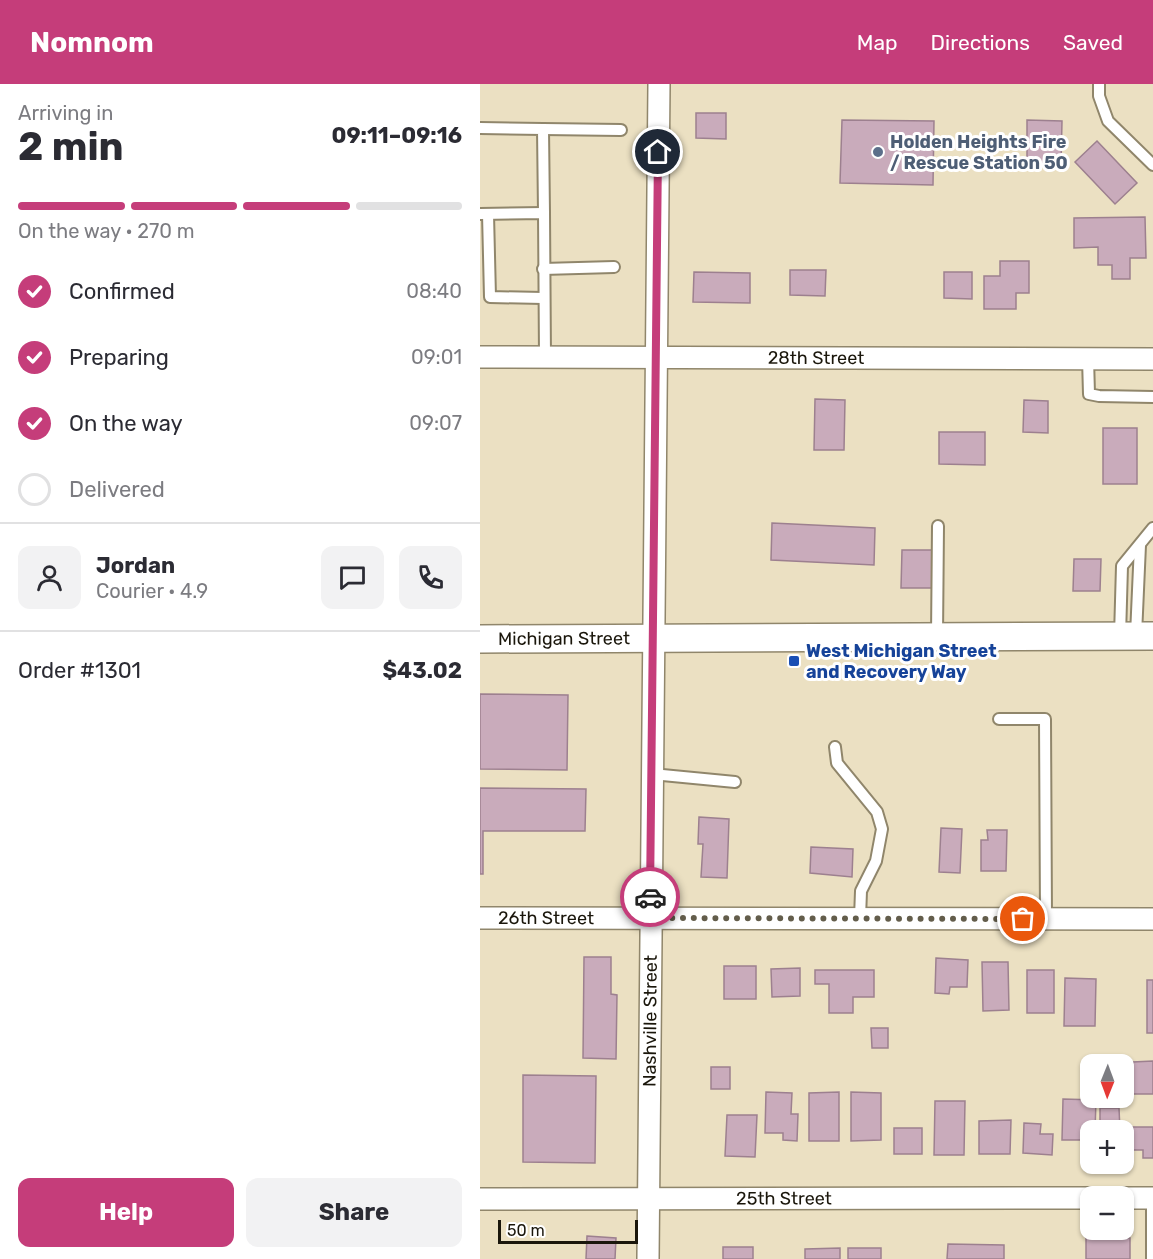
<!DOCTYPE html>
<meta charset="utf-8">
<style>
:root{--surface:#fff;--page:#f2f2f3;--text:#2b2b33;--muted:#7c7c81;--line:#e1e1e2;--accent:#c53d7a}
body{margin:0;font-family:Rubik,sans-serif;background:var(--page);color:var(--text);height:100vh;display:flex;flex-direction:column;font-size:22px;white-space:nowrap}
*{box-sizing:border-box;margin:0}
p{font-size:20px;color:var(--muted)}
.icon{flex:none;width:33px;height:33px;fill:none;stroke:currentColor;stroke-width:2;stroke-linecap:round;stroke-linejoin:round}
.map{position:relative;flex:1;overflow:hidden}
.drawer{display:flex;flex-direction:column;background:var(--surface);width:480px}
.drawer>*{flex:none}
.needle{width:39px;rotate:181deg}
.buttons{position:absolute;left:600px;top:970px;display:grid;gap:12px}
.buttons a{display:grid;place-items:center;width:54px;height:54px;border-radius:12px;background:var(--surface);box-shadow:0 2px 4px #0004;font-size:30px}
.scale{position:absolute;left:18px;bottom:15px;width:140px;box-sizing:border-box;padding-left:6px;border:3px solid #1a160b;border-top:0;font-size:16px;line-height:21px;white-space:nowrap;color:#1a160b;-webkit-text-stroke:4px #fff;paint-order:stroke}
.pin{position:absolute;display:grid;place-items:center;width:51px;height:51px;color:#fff;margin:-26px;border:3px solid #fff;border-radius:50%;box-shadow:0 2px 6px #0007}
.courier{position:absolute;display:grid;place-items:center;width:60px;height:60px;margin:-30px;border:4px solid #c53d7a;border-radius:50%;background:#fff;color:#222;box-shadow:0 2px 8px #0007}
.overview em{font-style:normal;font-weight:700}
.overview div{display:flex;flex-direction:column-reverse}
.overview{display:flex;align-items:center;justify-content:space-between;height:102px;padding:0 18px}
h1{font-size:39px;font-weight:700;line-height:45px}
.bar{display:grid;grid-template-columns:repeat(4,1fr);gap:9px 6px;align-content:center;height:72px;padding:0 18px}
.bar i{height:8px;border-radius:4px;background:var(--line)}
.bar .on{background:var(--accent)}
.bar p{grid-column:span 4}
.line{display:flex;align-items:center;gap:15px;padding:0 18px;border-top:2px solid var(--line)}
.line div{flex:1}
.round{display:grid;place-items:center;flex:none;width:63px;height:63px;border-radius:12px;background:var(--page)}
ol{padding:0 18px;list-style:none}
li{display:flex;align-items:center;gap:18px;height:66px}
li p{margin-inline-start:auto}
li .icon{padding:6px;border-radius:50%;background:var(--accent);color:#fff;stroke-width:4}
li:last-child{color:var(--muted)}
li i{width:33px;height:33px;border:3px solid var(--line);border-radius:50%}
.cta{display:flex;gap:12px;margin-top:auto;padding:12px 18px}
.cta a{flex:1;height:69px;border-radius:12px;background:var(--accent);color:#fff;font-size:24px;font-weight:700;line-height:69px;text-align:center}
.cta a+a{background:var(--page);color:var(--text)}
header{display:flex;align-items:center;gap:36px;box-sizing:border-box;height:84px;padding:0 30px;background:var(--accent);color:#fff}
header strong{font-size:28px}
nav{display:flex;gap:33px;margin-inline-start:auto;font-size:21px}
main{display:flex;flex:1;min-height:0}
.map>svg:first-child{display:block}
.building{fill:#c9abbb;stroke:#9d808f;stroke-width:1.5}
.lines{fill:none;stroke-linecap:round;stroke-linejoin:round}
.service-casing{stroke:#90866b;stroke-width:14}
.minor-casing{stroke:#90866b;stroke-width:24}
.tertiary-casing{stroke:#90866b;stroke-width:30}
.service{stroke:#fff;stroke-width:10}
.minor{stroke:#fff;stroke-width:21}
.tertiary{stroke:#fff;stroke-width:27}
.done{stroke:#635d4b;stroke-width:6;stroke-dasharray:0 10.8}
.route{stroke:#c53d7a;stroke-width:8}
.service-dot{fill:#5c6f8a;stroke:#fff;stroke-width:2}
.transit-dot{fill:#1a4fb4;stroke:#fff;stroke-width:2}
.labels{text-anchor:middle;stroke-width:6;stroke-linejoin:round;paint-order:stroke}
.service-label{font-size:18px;font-weight:bold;fill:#4e5e75;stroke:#fff;text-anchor:start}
.street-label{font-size:18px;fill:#1a160b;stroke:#fff}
.transit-label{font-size:18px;font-weight:bold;fill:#164399;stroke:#fff;text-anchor:start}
</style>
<header>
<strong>Nomnom</strong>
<nav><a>Map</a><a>Directions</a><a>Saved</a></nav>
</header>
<main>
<section class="drawer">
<div class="overview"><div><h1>2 min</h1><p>Arriving in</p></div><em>09:11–09:16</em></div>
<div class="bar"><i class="on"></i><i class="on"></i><i class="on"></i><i></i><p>On the way · 270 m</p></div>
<ol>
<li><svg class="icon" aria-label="check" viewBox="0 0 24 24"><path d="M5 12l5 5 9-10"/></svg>Confirmed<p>08:40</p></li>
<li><svg class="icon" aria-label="check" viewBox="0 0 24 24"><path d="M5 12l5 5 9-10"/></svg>Preparing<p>09:01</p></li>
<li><svg class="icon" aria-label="check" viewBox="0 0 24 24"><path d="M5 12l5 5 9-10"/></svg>On the way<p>09:07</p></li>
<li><i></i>Delivered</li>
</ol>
<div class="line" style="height:108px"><a class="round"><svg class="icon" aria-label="person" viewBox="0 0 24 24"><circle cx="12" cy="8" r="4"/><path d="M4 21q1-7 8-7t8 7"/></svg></a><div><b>Jordan</b><p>Courier · 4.9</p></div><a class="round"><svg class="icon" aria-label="chat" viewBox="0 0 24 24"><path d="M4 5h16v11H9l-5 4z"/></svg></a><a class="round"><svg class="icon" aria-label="phone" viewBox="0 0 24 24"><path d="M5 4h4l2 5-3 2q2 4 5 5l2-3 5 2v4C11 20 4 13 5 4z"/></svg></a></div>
<div class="line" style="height:78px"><div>Order #1301</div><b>$43.02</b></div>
<div class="cta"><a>Help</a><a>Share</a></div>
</section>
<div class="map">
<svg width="673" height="1175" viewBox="0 0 673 1175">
<rect width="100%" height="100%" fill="#ebe0c2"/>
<g class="building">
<path d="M216 29H246V55L216 54Z"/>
<path d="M362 36 454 37 453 101 360 99Z"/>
<path d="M547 36 582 37 581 82 547 81Z"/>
<path d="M617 57 657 99 635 120 595 78Z"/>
<path d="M665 133 666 174H650V195H632V181H618V163L594 164V134Z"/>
<path d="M520 177H549V209H536V225H504V192H520Z"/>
<path d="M310 186H346L345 212 310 211Z"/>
<path d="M214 188 270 189V219L213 218Z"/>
<path d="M464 188H492V215L464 214Z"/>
<path d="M335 315 365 316 364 366H334Z"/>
<path d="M544 316 568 317V349L543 348Z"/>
<rect x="623" y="344" width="34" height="56"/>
<path d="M459 348H505V381L459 380Z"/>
<path d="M292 439 395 444 394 481 291 476Z"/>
<path d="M422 466H454V504H421Z"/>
<path d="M594 475H621L620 507H593Z"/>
<path d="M0 610 88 611 87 686 0 685Z"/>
<path d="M0 704 106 705 105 747H3V790H0Z"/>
<path d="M219 733 249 735 247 794 221 793 223 760H218Z"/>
<path d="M461 744 482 745 480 789 459 788Z"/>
<path d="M507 746H527L526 787H501V756H508Z"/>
<path d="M331 763 373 765 372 793 330 789Z"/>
<path d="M104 873H131V910L137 911 136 975 103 974Z"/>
<path d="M456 874 488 876 487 903H470L469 910 455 909Z"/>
<path d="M502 878H528L529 926 503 927Z"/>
<rect x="244" y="882" width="32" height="33"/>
<path d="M320 884V912L292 913 291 885Z"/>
<path d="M335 886H394V913H373V929H349V900H335Z"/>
<rect x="547" y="886" width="27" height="43"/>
<path d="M585 894 616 895 615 942H584Z"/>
<rect x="667" y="896" width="6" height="53"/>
<path d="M391 944H408V964H392Z"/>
<path d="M673 977V1010H653V978Z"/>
<rect x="231" y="983" width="19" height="22"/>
<path d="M43 991 116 992 115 1079 43 1078Z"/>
<path d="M286 1008 312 1009 311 1030H318L317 1057 303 1056V1049H285Z"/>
<path d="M359 1008V1057H329V1009Z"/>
<path d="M371 1008 401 1009V1056L371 1057Z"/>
<path d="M583 1015 616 1016 615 1047H610V1064H603V1056H582Z"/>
<path d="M455 1017H485L484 1071H454Z"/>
<path d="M620 1024H639L640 1047H620Z"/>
<path d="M247 1031H277L275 1073 245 1072Z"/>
<path d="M531 1036 530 1070H499V1037Z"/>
<path d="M544 1039 561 1040 560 1050H573L572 1071 543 1069Z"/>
<path d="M644 1043H673V1074H663V1066H644Z"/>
<rect x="414" y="1044" width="28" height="26"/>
<path d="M107 1152 136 1154 135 1175H106Z"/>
<path d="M606 1153 650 1154V1175H606Z"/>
<path d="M468 1160 524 1161V1175H467Z"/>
<rect x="243" y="1163" width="30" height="12"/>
<path d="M360 1164V1175H325V1165Z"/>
<rect x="368" y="1164" width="33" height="11"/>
</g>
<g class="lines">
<defs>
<g id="service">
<path d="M619 0V12L628 37 673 81"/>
<path d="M0 44 63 45 64 129"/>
<path d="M63 45 141 46"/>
<path d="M0 130 64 129 65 273"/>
<path d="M8 130 10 213 63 214"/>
<path d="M63 185 134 183"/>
<path d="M608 274 609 310 619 312 673 313"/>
<path d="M656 551 660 461"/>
<path d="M457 552 458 442"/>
<path d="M640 552 642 482 673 444"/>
<path d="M519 635H565L566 835"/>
<path d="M355 663 357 679 397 728 402 745 396 777 381 807 380 834"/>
<path d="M172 690 255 698"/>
<path d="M672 1175V1114"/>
</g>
<g id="minor">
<path id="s1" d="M0 273 673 275"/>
<path id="s2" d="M0 834 673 835"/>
<path d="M644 1114H673"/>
<path id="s3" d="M0 1115 610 1114"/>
<path id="s4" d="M168 1175 179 0"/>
</g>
<g id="tertiary">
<path id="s5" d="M0 555 673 552"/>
</g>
</defs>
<use href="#service" class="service-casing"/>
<use href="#minor" class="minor-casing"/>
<use href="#tertiary" class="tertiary-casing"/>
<use href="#service" class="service"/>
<use href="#minor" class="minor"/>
<use href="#tertiary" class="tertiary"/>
</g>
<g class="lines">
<path class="done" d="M170 813V834L543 835"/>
<path class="route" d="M170 813 178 68"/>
</g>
<circle class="service-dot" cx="398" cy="68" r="6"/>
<rect class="transit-dot" x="308" y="571" width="12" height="12" rx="3"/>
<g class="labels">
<g class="service-label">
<text x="410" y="64">Holden Heights Fire<tspan x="410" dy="21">/ Rescue Station 50</tspan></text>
</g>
<g class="street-label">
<text dy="6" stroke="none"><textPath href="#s1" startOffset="336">28th Street</textPath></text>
<text dy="6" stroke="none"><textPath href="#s5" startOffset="84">Michigan Street</textPath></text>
<text dy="6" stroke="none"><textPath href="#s2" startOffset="66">26th Street</textPath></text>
<text dy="6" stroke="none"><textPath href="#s4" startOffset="238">Nashville Street</textPath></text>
<text dy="6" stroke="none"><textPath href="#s3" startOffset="304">25th Street</textPath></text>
</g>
<g class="transit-label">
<text x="326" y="573">West Michigan Street<tspan x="326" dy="21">and Recovery Way</tspan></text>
</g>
</g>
</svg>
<div class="buttons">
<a><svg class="needle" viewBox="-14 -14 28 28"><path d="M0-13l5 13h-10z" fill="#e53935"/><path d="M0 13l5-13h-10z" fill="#7c7c81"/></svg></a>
<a>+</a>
<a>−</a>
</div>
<div class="scale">50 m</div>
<div class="pin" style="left:543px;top:835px;background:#ea580c"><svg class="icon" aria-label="bag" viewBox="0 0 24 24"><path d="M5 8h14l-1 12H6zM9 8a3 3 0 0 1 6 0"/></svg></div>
<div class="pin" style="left:178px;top:68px;background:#1f2937"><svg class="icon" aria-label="home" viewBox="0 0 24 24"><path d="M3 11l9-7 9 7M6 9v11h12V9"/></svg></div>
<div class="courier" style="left:170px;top:813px"><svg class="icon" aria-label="car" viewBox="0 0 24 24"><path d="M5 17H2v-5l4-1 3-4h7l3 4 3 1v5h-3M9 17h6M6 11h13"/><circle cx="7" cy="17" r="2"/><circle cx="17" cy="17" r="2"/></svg></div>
</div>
</main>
